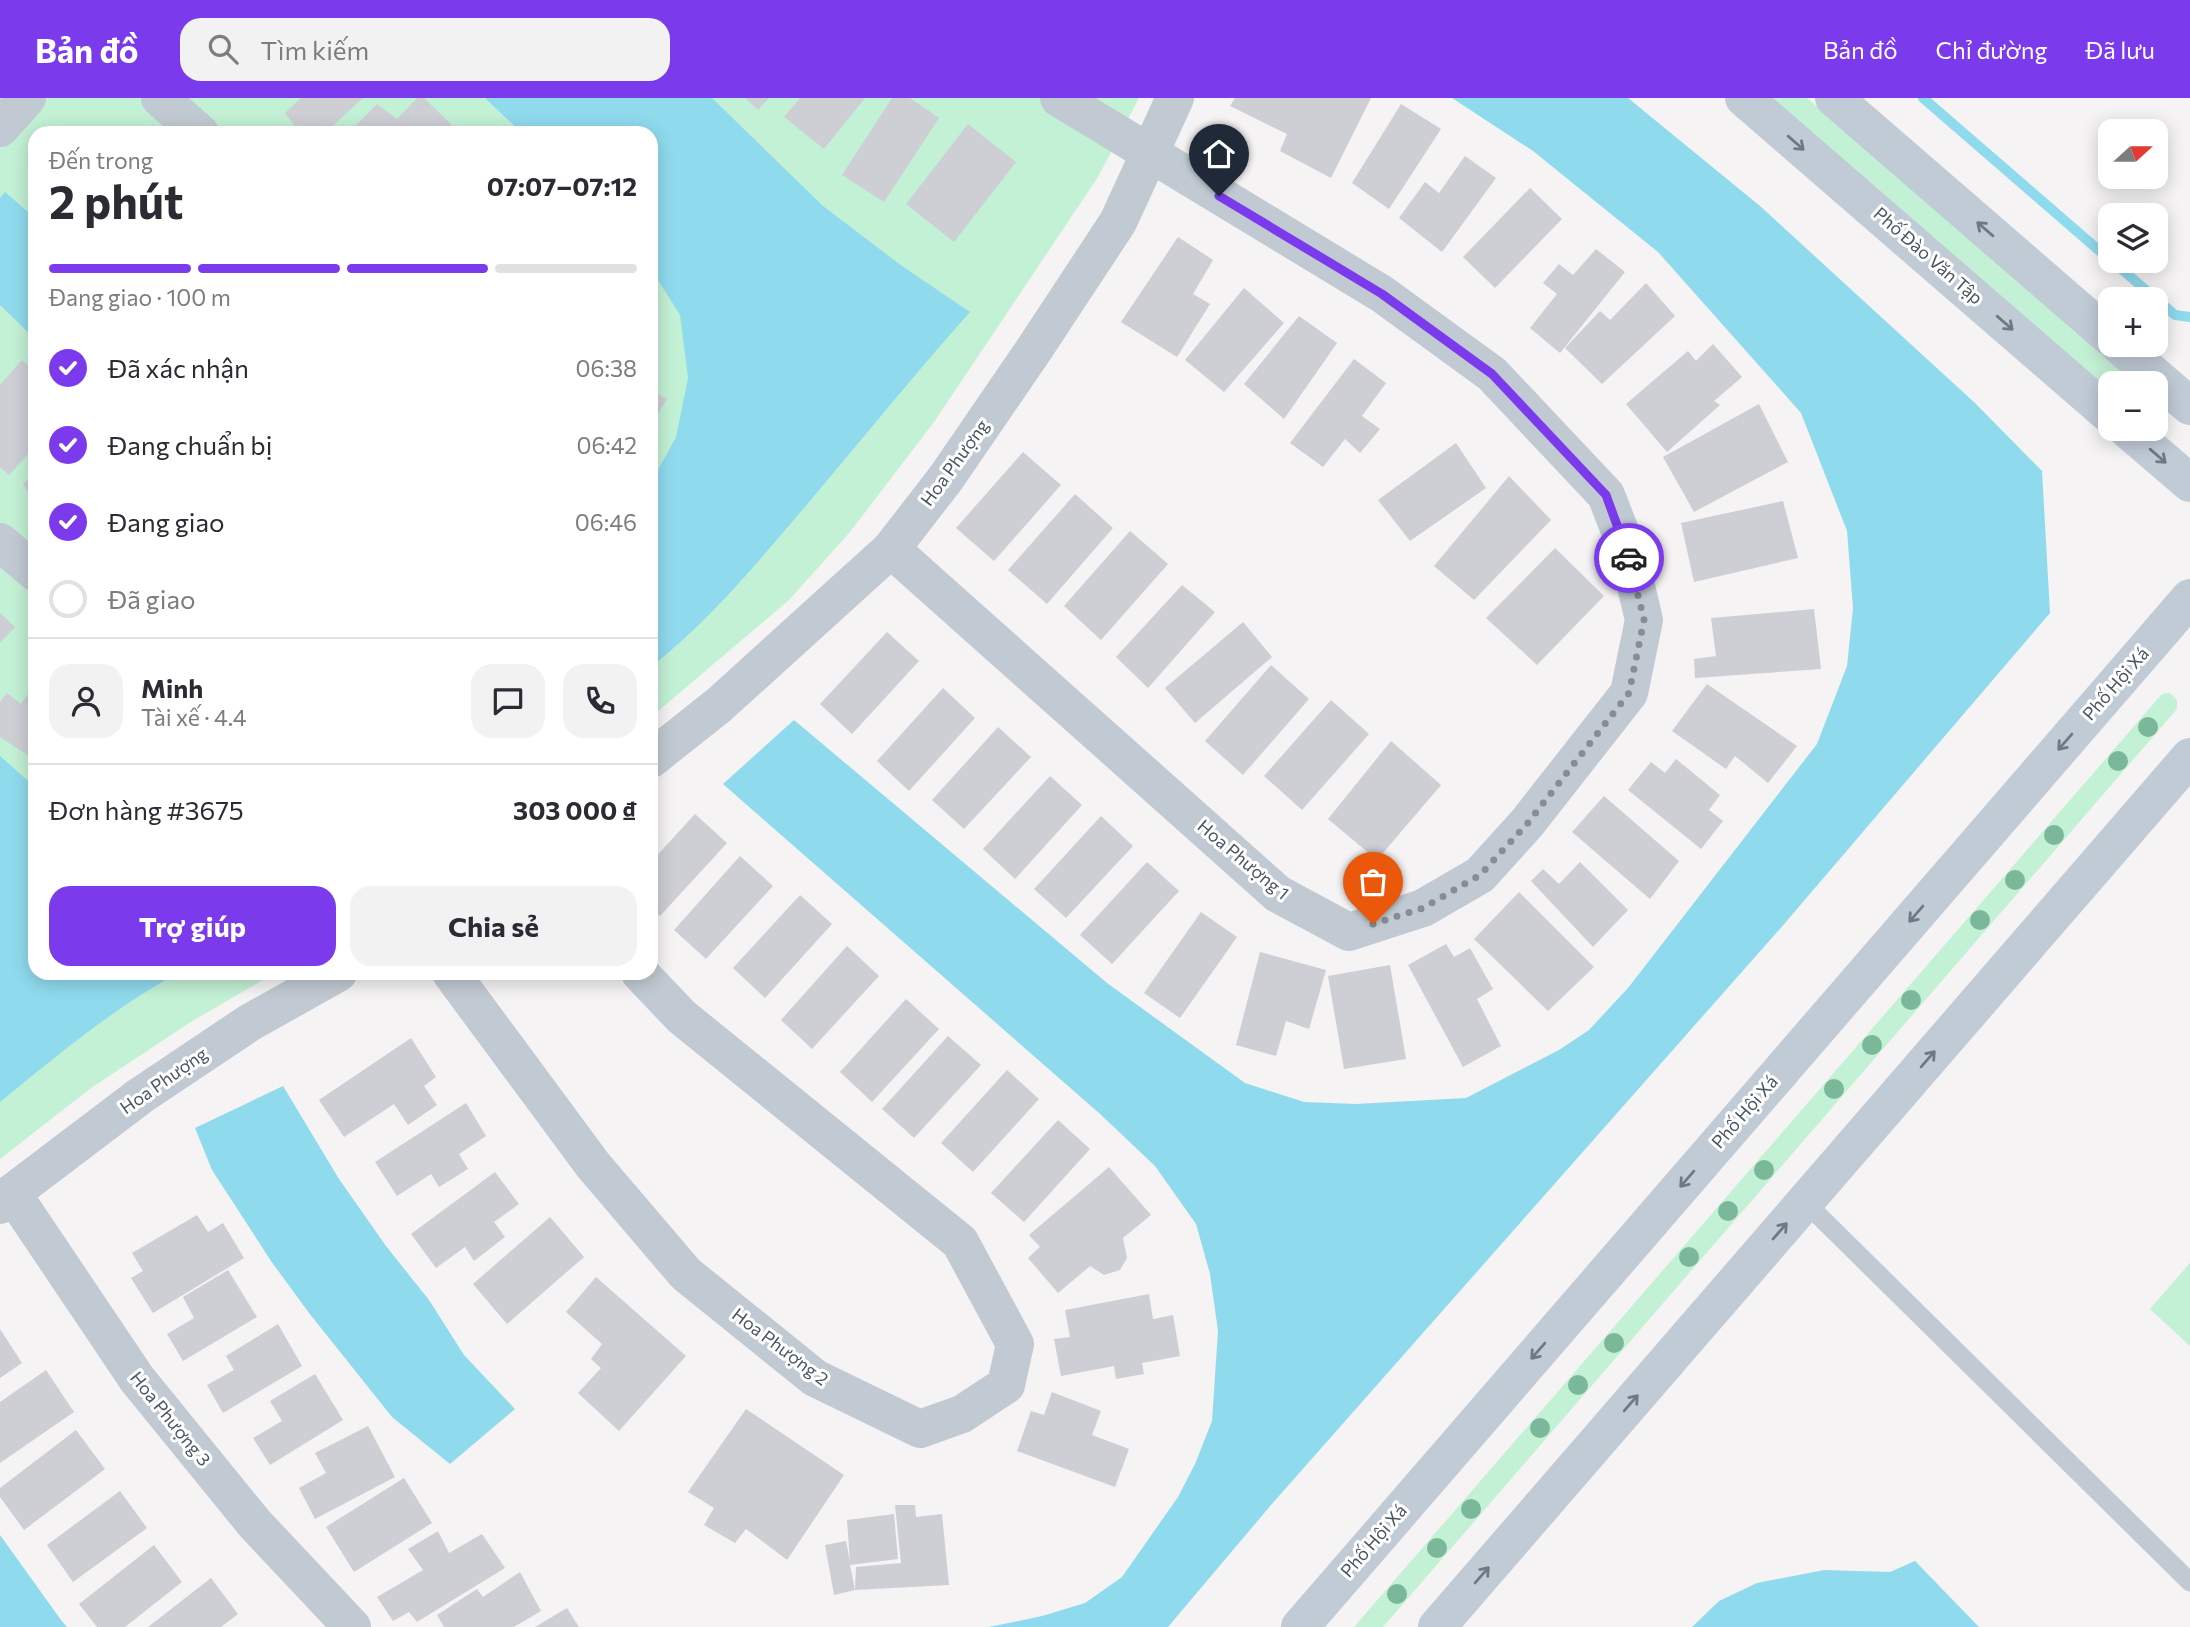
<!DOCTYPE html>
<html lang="vi">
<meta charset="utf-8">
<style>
:root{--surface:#fff;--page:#f2f2f3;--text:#2b2b33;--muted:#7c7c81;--line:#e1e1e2;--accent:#7c3aed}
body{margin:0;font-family:Commissioner,sans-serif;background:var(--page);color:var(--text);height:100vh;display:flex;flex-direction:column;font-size:26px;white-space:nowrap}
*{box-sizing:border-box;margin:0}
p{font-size:23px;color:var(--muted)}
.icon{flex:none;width:38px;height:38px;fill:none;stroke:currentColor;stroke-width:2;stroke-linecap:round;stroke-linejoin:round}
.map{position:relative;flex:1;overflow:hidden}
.side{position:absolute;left:28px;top:28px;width:630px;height:854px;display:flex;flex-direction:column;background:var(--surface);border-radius:21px;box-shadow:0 4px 18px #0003}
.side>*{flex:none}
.needle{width:46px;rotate:69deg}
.controls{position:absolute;left:2098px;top:21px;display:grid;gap:14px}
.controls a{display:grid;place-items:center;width:70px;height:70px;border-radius:14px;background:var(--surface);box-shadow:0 4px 18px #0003;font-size:35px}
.pin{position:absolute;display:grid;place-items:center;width:60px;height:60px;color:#fff;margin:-72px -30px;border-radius:50% 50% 50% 0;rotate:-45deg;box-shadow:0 0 7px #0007}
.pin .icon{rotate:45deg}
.courier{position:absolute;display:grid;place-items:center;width:70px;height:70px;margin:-35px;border:5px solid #7c3aed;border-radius:50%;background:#fff;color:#222;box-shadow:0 2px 9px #0007}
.headline em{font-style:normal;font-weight:700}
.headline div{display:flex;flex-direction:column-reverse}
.headline{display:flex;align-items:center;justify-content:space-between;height:119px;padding:0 21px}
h1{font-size:46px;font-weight:700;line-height:52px}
.bar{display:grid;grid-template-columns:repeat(4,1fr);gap:10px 7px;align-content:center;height:84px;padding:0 21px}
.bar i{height:9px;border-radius:5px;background:var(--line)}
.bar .active{background:var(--accent)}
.bar p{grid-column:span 4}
.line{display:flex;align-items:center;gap:18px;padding:0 21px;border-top:2px solid var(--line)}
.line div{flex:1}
.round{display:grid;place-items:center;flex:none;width:74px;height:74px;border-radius:21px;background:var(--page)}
ol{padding:0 21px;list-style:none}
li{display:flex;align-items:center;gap:21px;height:77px}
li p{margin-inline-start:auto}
li .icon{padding:7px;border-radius:50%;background:var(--accent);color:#fff;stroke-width:4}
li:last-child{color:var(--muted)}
li i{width:38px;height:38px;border:4px solid var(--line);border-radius:50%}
.action{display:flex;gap:14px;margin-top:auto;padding:14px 21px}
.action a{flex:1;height:80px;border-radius:21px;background:var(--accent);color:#fff;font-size:28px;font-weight:700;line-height:80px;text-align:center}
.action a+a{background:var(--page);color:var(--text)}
header{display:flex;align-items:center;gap:42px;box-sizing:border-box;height:98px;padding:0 35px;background:var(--accent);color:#fff}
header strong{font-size:33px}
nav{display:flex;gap:38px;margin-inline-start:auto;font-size:24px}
.search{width:490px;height:63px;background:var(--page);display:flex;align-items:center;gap:18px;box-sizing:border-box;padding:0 24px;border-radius:21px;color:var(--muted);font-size:26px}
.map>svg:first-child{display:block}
.green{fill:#c3f1d5}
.water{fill:#90daee}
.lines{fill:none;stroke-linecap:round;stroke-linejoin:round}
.stream{stroke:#90daee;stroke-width:10}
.building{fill:#cdcfd5}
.lane{stroke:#c1cad2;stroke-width:19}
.street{stroke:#c1cad2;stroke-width:38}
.secondary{stroke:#c1cbd6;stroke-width:38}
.tree{fill:#7bb799}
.oneway{stroke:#6e7984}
.done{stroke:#868d94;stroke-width:7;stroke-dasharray:0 12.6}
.route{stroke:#7c3aed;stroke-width:9}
.labels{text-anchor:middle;stroke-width:6;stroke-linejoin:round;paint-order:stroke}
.street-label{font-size:18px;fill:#4a5661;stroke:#fff}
</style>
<header>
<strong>Bản đồ</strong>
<div class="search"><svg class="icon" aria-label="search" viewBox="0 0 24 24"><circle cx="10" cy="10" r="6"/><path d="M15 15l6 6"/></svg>Tìm kiếm</div>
<nav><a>Bản đồ</a><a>Chỉ đường</a><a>Đã lưu</a></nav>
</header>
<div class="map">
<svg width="2190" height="1529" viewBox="0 0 2190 1529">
<rect width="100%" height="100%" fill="#f5f3f3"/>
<g class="green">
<path d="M0 0H1139L1098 79 934 324 850 434 789 502 651 619V35H35V875H275L189 925 91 990 0 1061Z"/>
<path d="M1770 0H1807L2137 285H2110V295Z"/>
<path d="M2166 595H2170L2177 602V611L1383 1529H1354L2161 597Z"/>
<path d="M2190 1165V1248L2150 1211Z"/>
</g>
<g class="water">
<path d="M485 0H712L823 108 902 168 970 214C911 280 856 349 798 417 752 471 707 525 651 569V380L658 372 676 339 688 280 680 217 651 171V35H522Z"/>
<path d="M1452 0H1628L1760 108 1975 305 2042 373 2050 515 1785 825 1271 1407 1168 1529H989L1042 1518 1085 1505 1122 1479 1178 1399 1195 1366 1212 1323 1218 1233 1210 1176 1196 1126 1155 1068 1099 1015 723 686 794 622 1107 885 1245 985 1304 1004 1356 1006 1466 1000 1559 952 1589 932 1628 890 1817 646 1847 568 1853 510 1847 433 1801 315 1658 154 1533 53Z"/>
<path d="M5 94 35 120V241L0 207V100Z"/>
<path d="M0 658 35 689V875H178C113 910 57 958 0 1004Z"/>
<path d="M283 988 339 1081 386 1148 429 1202 464 1257 515 1311 450 1366 392 1319 309 1215 271 1163 212 1072 195 1030Z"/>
<path d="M0 1437 61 1522 67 1529H0Z"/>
<path d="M1915 1463 1979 1529H1692L1719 1503 1757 1485 1824 1472 1890 1474Z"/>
</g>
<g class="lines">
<g class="stream">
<path d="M1923 0 2110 162"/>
<path d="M2112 163 2175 217 2190 219"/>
</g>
</g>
<g class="building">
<path d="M301 0H363L325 35H300L285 15Z"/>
<path d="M417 0H424L452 27 445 35H363L356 27 377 6 397 21Z"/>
<path d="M745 0H769L758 12Z"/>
<path d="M800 0H865L824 51 784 19Z"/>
<path d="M892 0H910L939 20 884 104 842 77Z"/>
<path d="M1235 0H1371L1331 80 1280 53 1287 36 1230 8Z"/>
<path d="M1401 6 1441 31 1389 111 1352 85Z"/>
<path d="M968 26 1016 64 954 144 906 106Z"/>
<path d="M1465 58 1496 80 1442 154 1399 120 1425 84 1439 95Z"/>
<path d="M1530 90 1562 121 1495 190 1463 159Z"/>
<path d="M1178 139 1213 162 1193 196 1210 206 1177 259 1121 224Z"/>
<path d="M1596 151 1625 174 1560 255 1530 230 1557 196 1543 185 1559 166 1573 177Z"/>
<path d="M1646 185 1675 218 1602 286 1565 250 1600 213 1610 222Z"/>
<path d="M1244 190 1284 225 1224 294 1185 262Z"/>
<path d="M1299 218 1337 245 1284 321 1244 286Z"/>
<path d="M1713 246 1742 279 1714 303 1720 307 1667 354 1626 306 1688 253 1696 263Z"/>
<path d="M1354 261 1386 285 1362 318 1380 331 1360 355 1345 341 1323 369 1290 345Z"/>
<path d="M22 262 35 274V348L9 377 0 369V287Z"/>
<path d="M651 292 667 301 651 327Z"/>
<path d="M1759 306 1788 364 1694 414 1663 359Z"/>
<path d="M1456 345 1486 390 1410 443 1378 402Z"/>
<path d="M1023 354 1061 387 994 463 956 430Z"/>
<path d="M35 377V404L23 386Z"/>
<path d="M1509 378 1551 422 1474 502 1434 468Z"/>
<path d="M1075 396 1113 430 1047 506 1008 472Z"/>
<path d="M1783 403 1798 460 1694 484 1681 425Z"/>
<path d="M1130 433 1168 466 1101 542 1064 508Z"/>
<path d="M1555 450 1604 498 1537 567 1486 520Z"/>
<path d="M1182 487 1215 514 1148 590 1116 559Z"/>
<path d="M1814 511 1821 571 1695 580 1694 561 1716 558 1711 520Z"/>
<path d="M0 515 15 529 0 545Z"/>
<path d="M1243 524 1272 559 1195 625 1165 590Z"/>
<path d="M887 534 919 563 852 636 820 606Z"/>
<path d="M1271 567 1309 601 1243 677 1205 643Z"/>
<path d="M35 586V662L0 639V604L7 595 21 606Z"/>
<path d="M1707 586 1797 648 1768 685 1735 658 1726 671 1672 633Z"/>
<path d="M943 590 975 620 909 693 877 663Z"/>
<path d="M1331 602 1369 636 1302 712 1264 678Z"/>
<path d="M998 629 1031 659 964 731 932 702Z"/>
<path d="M1391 643 1441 687 1377 762 1328 721Z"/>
<path d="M1676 661 1720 697 1709 712 1723 723 1701 751 1628 692 1651 664 1665 675Z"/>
<path d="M1050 678 1082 707 1015 781 983 751Z"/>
<path d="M1604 698 1679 763 1650 801 1572 734Z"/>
<path d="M695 716 727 745 660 818 651 810V764Z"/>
<path d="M1101 718 1133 748 1066 820 1034 791Z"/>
<path d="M740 758 773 788 706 861 674 832Z"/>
<path d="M1147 764 1179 793 1112 866 1080 837Z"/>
<path d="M1580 764 1628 812 1593 849 1531 783 1543 771 1559 786Z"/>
<path d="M1519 794 1594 869 1548 913 1474 841Z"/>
<path d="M800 797 832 826 765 900 733 870Z"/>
<path d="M1201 814 1237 839 1180 920 1144 895Z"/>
<path d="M1446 846 1454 859 1470 850 1493 891 1477 901 1501 948 1463 969 1408 867Z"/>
<path d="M847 848 879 878 812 951 781 922Z"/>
<path d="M1260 854 1326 872 1309 931 1286 923 1276 958 1236 947Z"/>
<path d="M1390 867 1406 961 1344 971 1328 878Z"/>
<path d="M906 901 939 931 872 1004 840 974Z"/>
<path d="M948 938 981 967 914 1040 882 1011Z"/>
<path d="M411 940 436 979 424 988 437 1007 408 1027 394 1006 344 1039 319 1002Z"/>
<path d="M1007 972 1039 1001 973 1074 941 1045Z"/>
<path d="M466 1005 486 1038 459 1056 468 1071 439 1089 431 1076 397 1098 375 1064Z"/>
<path d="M1058 1022 1090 1051 1024 1124 991 1095Z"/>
<path d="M1109 1069 1151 1117 1123 1140 1127 1160 1120 1172 1104 1177 1090 1168 1058 1195 1028 1160 1040 1149 1029 1137Z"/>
<path d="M495 1074 519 1106 494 1124 505 1139 474 1163 465 1149 436 1170 411 1136Z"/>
<path d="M197 1117 208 1134 223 1125 244 1160 153 1215 131 1180 143 1173 132 1155Z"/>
<path d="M550 1119 584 1159 507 1226 473 1186Z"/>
<path d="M228 1172 257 1219 183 1263 167 1236 194 1220 183 1199Z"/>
<path d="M596 1179 686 1258 619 1333 578 1295 601 1270 591 1261 602 1246 566 1214Z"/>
<path d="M1149 1196 1153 1221 1173 1217 1180 1258 1142 1265 1144 1276 1116 1281 1114 1268 1061 1278 1054 1241 1070 1239 1065 1212Z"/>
<path d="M278 1226 302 1268 223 1315 207 1287 234 1272 226 1258Z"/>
<path d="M0 1231 22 1265 0 1280Z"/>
<path d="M46 1272 74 1314 0 1365V1304Z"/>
<path d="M315 1276 343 1322 270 1367 253 1340 282 1323 270 1303Z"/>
<path d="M1052 1294 1101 1313 1092 1337 1129 1351 1115 1389 1017 1353 1031 1313 1044 1317Z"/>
<path d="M746 1311 844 1377 787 1462 746 1431 735 1445 704 1427 714 1410 688 1394Z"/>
<path d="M368 1328 395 1379 315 1421 299 1390 326 1375 315 1355Z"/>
<path d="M76 1332 105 1371 24 1432 0 1399V1390Z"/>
<path d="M404 1380 432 1425 354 1474 326 1429Z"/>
<path d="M120 1393 147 1430 73 1484 47 1447Z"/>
<path d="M895 1407H915L916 1419 942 1416 949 1487 855 1492 856 1469 901 1465Z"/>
<path d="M894 1416 898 1461 850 1467 855 1492 834 1497 825 1447 846 1443 850 1464 847 1422Z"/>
<path d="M438 1433 449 1455 482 1436 505 1470 417 1524 409 1514 393 1523 377 1499 423 1472 408 1451Z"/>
<path d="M154 1447 182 1484 125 1529H97L79 1506Z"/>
<path d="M520 1474 541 1513 514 1529H444L437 1517 477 1491 483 1499Z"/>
<path d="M211 1480 238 1516 221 1529H148Z"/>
<path d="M567 1510 579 1529H535Z"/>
</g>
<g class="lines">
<path class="lane" d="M1805 1104 2190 1484"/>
<g class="street">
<path d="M160 0 200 35"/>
<path d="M0 30 27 0"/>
<path d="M0 444 35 474"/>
<path d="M891 451 1278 796 1349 834 1423 810 1480 777 1527 725 1629 595 1644 522 1628 454 1606 397 1492 276 1382 196 1059 0"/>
<path d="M651 661 719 607 891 451 946 380 1035 250 1118 124 1175 0"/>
<path d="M451 875 593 1067 686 1176 815 1280 920 1331 962 1316 1006 1287 1015 1246 960 1144 682 919 640 875"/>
<path d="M12 1095 137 1281 255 1426 352 1529"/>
<path d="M0 1107 12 1095 140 998 249 925 338 875"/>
</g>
<g class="secondary">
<path d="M1744 0 2110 317"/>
<path d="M1834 0 2110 239"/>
<path d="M2119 247 2190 308"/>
<path d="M2127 331 2190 385"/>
<path d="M1300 1529 2190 500"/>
<path d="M1437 1529 2190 659"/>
</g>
</g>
<g class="tree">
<circle cx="2148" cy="629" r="10"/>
<circle cx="2118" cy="663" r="10"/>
<circle cx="2054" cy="737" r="10"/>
<circle cx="2015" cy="782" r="10"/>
<circle cx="1980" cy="822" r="10"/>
<circle cx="1911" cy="902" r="10"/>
<circle cx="1872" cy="947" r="10"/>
<circle cx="1834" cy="991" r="10"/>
<circle cx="1764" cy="1072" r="10"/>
<circle cx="1728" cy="1113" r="10"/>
<circle cx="1689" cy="1159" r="10"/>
<circle cx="1614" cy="1245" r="10"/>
<circle cx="1578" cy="1287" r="10"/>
<circle cx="1540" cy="1330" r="10"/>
<circle cx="1471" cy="1411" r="10"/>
<circle cx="1437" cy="1450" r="10"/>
<circle cx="1397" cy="1496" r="10"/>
</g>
<defs><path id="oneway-shaft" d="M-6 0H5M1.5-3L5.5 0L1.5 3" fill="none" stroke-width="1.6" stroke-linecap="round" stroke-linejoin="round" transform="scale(1.75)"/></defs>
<g class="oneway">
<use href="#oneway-shaft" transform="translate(1796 45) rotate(41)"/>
<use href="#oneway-shaft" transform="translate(1985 131) rotate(-139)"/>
<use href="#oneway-shaft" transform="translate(2005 225) rotate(41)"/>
<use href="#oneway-shaft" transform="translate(2158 358) rotate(41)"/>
<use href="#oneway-shaft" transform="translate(2065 644) rotate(131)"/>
<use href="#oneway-shaft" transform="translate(1916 816) rotate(131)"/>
<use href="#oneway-shaft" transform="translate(1928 961) rotate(-49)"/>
<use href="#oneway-shaft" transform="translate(1687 1081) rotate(131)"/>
<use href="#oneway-shaft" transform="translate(1780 1133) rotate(-49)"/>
<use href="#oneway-shaft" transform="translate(1538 1253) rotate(131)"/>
<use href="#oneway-shaft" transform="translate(1631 1305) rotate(-49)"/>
<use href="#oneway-shaft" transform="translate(1482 1477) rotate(-49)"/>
</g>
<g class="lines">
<path class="done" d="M1373 826 1423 810 1480 777 1527 726 1629 595 1644 522 1629 460"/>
<path class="route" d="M1219 98 1382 196 1492 276 1606 397 1629 460"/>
</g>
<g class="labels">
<g class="street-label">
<text transform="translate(1928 158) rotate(41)" y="6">Phố Đào Văn Tập</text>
<text transform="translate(955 365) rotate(-54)" y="6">Hoa Phượng</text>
<text transform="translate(2116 586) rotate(-49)" y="6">Phố Hội Xá</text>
<text transform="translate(1243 762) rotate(40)" y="6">Hoa Phượng 1</text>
<text transform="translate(164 983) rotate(-35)" y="6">Hoa Phượng</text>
<text transform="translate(1745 1014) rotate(-49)" y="6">Phố Hội Xá</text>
<text transform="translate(780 1249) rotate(37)" y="6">Hoa Phượng 2</text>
<text transform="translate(170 1321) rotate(51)" y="6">Hoa Phượng 3</text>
<text transform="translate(1374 1443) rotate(-49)" y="6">Phố Hội Xá</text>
</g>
</g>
</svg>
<div class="controls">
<a><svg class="needle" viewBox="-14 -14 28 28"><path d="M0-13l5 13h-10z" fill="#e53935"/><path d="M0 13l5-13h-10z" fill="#7c7c81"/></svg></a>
<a><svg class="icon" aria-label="layers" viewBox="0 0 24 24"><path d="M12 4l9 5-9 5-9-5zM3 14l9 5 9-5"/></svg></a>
<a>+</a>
<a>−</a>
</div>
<div class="pin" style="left:1373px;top:826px;background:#ea580c"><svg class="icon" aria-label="bag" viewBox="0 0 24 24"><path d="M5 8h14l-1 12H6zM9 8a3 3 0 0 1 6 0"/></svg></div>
<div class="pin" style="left:1219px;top:98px;background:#1f2937"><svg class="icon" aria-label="home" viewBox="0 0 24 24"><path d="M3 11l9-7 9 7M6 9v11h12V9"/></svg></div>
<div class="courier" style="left:1629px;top:460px"><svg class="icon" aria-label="car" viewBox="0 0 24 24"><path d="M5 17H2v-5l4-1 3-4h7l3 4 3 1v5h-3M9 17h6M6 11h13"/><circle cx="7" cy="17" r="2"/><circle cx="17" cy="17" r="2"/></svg></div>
<section class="side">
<div class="headline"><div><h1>2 phút</h1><p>Đến trong</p></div><em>07:07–07:12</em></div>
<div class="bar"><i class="active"></i><i class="active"></i><i class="active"></i><i></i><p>Đang giao · 100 m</p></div>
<ol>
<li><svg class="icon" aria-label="check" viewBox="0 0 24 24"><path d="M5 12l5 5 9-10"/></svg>Đã xác nhận<p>06:38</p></li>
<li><svg class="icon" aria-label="check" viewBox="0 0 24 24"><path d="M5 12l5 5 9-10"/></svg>Đang chuẩn bị<p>06:42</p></li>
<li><svg class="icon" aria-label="check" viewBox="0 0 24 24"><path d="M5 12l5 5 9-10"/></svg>Đang giao<p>06:46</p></li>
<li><i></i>Đã giao</li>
</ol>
<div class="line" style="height:126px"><a class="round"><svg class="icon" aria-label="person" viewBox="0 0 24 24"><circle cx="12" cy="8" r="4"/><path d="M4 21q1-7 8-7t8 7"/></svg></a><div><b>Minh</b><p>Tài xế · 4.4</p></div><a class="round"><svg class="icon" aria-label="chat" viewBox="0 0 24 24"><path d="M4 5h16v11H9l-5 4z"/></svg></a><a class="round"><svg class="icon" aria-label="phone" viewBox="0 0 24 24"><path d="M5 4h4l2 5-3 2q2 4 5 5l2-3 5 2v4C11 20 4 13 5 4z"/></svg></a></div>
<div class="line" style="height:91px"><div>Đơn hàng #3675</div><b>303 000 ₫</b></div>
<div class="action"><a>Trợ giúp</a><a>Chia sẻ</a></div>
</section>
</div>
